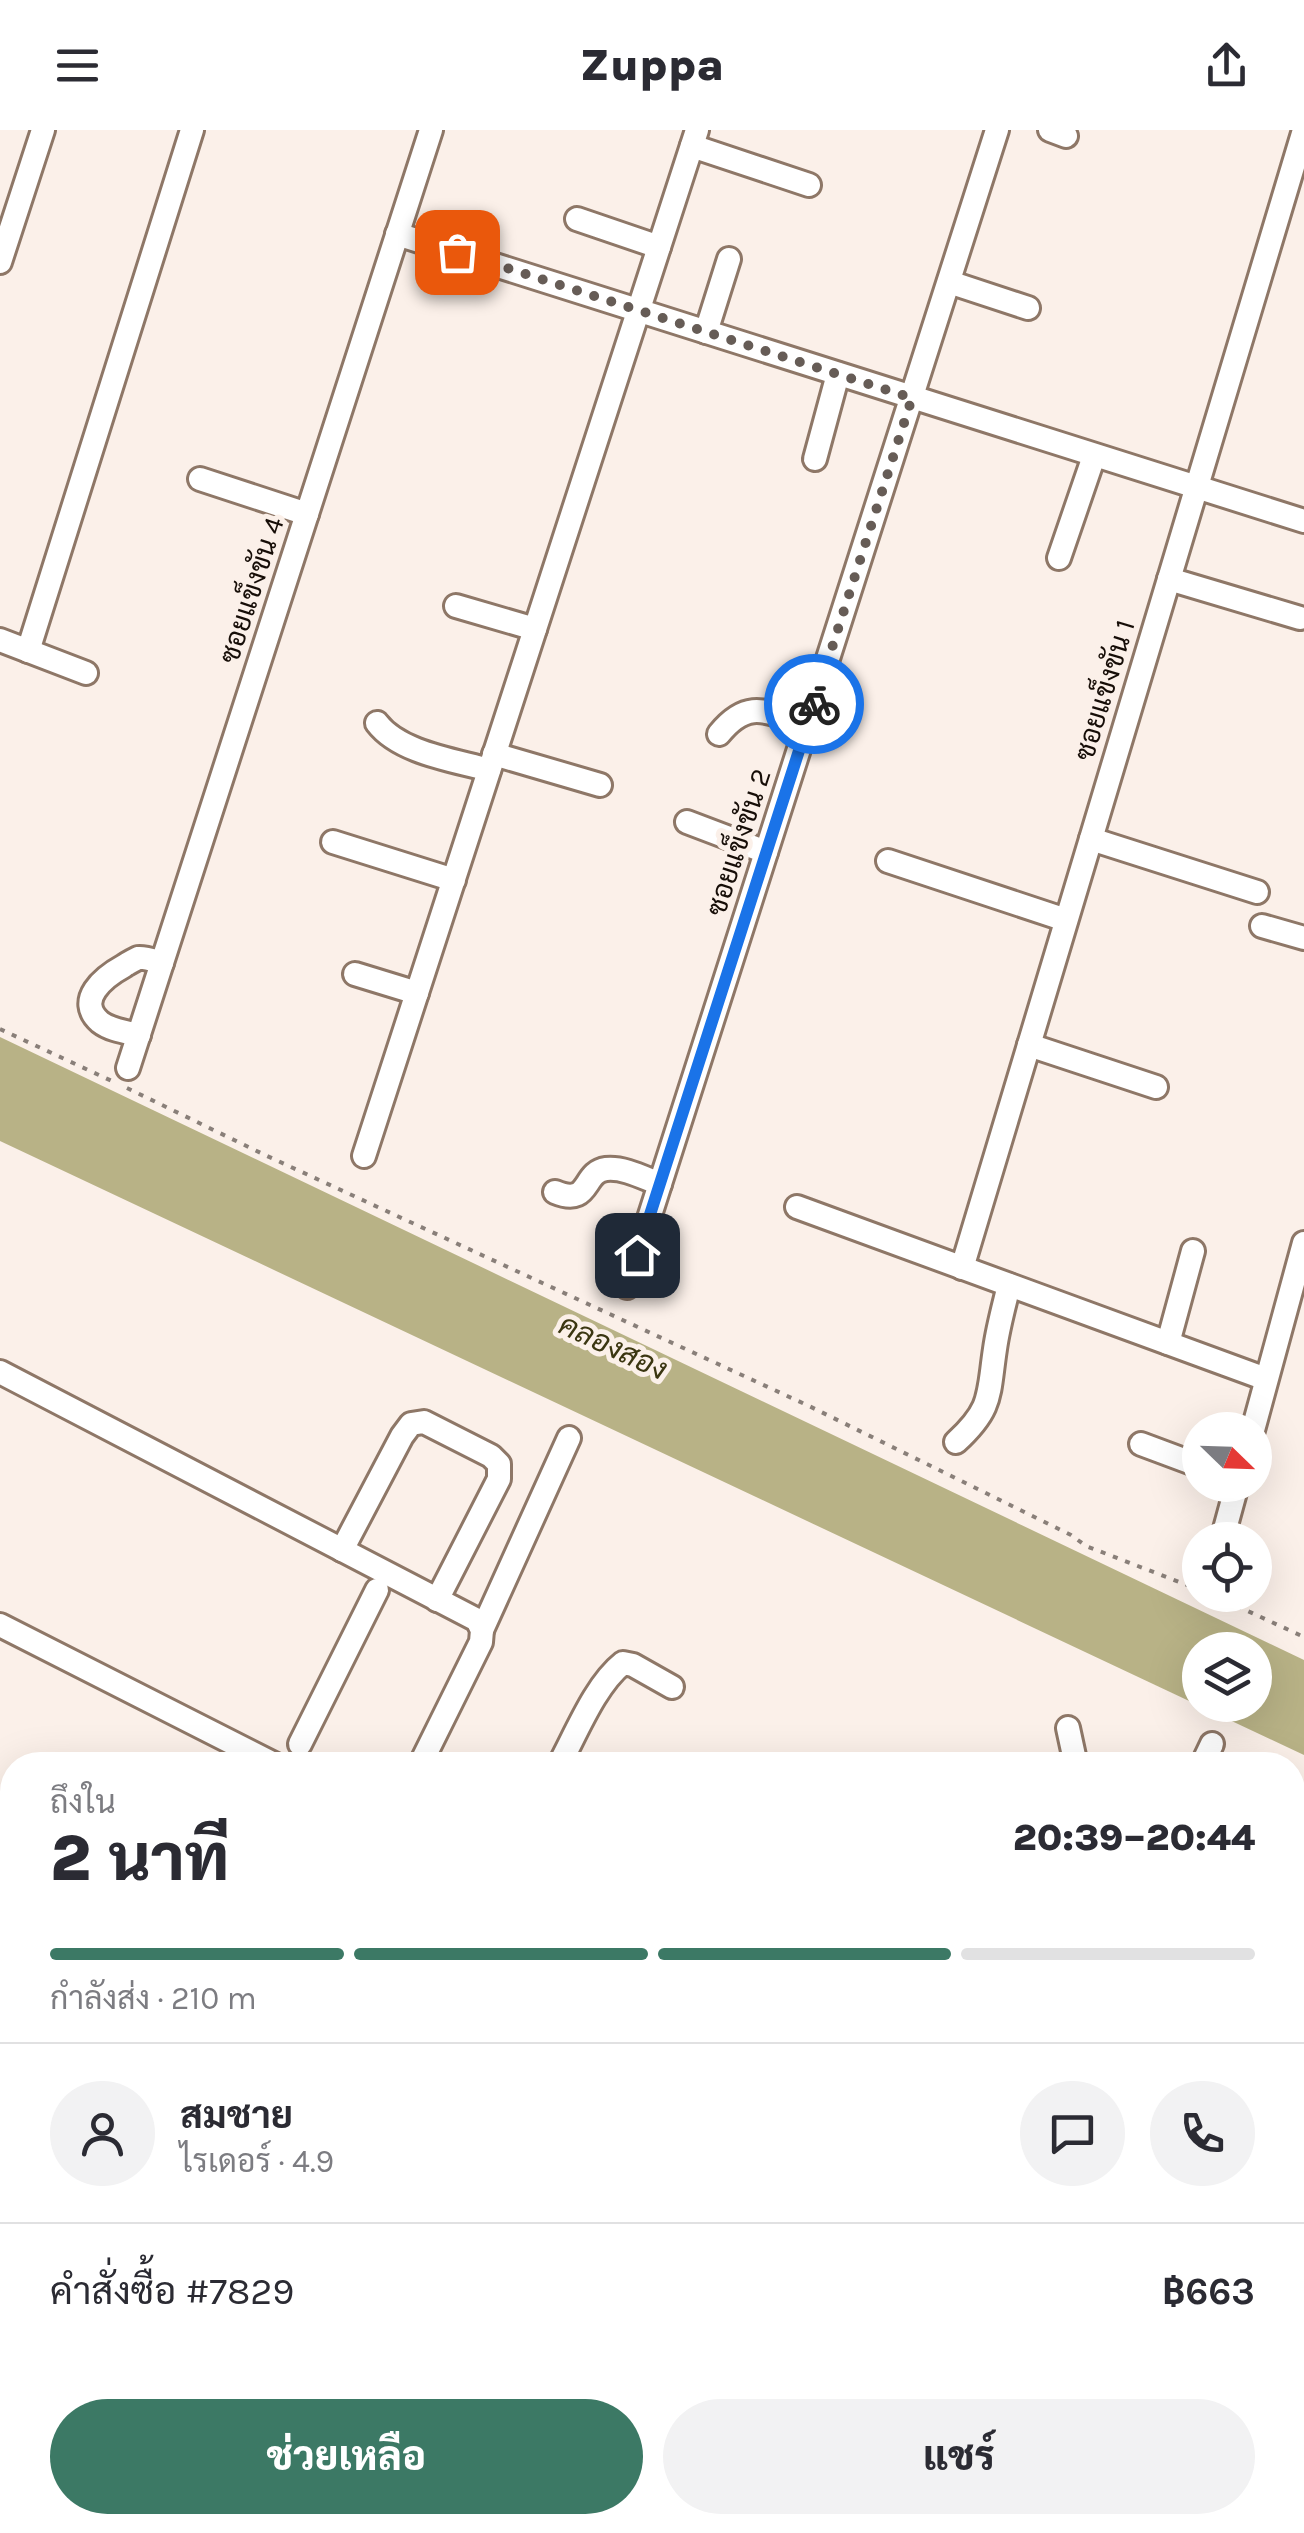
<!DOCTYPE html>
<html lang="th">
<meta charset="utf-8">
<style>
:root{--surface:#fff;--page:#f2f2f3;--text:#2b2b33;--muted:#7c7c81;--line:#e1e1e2;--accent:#3c7965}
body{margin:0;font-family:Karla,Sarabun,sans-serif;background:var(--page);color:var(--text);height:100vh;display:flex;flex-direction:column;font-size:38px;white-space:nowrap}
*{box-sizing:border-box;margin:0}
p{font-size:32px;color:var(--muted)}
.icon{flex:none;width:55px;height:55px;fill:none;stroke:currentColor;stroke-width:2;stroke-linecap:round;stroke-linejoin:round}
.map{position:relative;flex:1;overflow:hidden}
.side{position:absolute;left:0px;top:1622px;width:1305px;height:782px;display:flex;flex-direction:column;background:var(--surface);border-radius:40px 40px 0 0;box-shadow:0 10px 40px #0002}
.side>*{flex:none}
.needle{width:65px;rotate:113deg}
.tools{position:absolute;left:1182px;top:1282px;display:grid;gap:20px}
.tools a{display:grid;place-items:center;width:90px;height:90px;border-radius:50%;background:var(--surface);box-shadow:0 10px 40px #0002;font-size:50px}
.pin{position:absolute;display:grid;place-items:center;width:85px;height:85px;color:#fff;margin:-42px;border-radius:20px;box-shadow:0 5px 15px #0006}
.courier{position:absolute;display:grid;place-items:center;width:100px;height:100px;margin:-50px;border:8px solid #1a73e8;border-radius:50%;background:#fff;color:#222;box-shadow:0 2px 12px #0007}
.headline em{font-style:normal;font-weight:800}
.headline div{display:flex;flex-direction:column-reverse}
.headline{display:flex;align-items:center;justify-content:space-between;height:170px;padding:0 50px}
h1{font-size:65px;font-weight:800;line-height:75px}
.bar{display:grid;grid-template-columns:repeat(4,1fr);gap:15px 10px;align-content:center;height:120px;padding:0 50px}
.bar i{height:12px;border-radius:8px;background:var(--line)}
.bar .current{background:var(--accent)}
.bar p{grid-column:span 4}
.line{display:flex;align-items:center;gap:25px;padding:0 50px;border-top:2px solid var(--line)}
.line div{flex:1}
.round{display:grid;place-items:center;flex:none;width:105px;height:105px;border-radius:52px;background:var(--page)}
.cta{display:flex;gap:20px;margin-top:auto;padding:20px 50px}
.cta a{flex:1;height:115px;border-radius:60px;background:var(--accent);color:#fff;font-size:40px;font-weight:800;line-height:115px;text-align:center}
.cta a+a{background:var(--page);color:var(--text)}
header{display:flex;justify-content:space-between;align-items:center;height:130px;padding:0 50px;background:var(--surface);font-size:45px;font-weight:800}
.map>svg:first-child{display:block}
.water{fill:#b8b286;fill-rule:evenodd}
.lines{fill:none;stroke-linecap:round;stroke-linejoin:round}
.minor-casing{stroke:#8e7767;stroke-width:28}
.major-casing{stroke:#d0cfcd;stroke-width:32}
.path{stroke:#897f79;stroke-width:4;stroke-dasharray:5 8;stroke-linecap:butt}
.minor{stroke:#fff;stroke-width:22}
.major{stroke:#fdc7bc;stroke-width:28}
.done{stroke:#665c56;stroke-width:10;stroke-dasharray:0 18}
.route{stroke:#1a73e8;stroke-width:12}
.labels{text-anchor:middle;stroke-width:10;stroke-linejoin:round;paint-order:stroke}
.street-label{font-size:28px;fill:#160d07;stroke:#fbf0e9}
.water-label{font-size:30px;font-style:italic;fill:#3b3611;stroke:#fbf0e9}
</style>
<header><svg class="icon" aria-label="menu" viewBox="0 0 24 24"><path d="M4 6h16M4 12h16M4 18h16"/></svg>Zuppa<svg class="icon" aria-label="share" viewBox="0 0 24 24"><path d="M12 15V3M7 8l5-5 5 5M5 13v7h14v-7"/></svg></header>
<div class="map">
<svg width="1304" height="2403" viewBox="0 0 1304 2403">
<rect width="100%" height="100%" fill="#fbf0e9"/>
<path class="water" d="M0 907 1304 1530V1625L0 1011ZM1200 1520H1255V1575H1200Z"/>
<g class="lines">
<defs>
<g id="minor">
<path d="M1050 0 1066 6"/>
<path d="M692 16 809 55"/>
<path d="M577 89 659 117"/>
<path d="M397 104 1304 391"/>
<path d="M0 132 43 0"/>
<path d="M949 152 1028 178"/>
<path d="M706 202 729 129"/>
<path d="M815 329 838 244"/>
<path d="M200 349 307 384"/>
<path d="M1059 428 1094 326"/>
<path d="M1169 449 1300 488"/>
<path d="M456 476 535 499"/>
<path d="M0 510 86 543"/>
<path d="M28 521 192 0"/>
<path d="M377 593C400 623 454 630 489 640"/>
<path d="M719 604C749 567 768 583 807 595"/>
<path d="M494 624 600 655"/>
<path d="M687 692 766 722"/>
<path d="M1091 709 1257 762"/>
<path d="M333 712 454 750"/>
<path d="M888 731 1066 790"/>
<path d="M1262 796 1304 808"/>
<path d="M355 844 417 863"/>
<path d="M139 905C126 902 110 900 100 892 75 870 104 847 124 836 125 835 136 829 138 828 145 827 155 831 162 833"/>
<path d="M1029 915 1156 957"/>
<path d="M128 938 431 0"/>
<path d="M364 1026 697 0"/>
<path d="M555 1062C591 1077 582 1042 606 1039 624 1037 644 1048 660 1054"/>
<path d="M797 1077 1266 1249"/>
<path d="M962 1138 1304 0"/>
<path d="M627 1157 997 0"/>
<path d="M1168 1213 1193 1121"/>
<path d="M0 1242 477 1490 482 1500 481 1512 420 1635"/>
<path d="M1253 1300 1304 1113"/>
<path d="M956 1312C993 1278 988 1265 995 1219 998 1197 1004 1176 1009 1155"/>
<path d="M1141 1314 1200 1336"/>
<path d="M1222 1410 1237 1355"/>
<path d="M342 1420 402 1306 411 1294 424 1292 491 1326 499 1334V1349L437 1470"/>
<path d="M0 1495 276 1635"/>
<path d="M482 1500 569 1308"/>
<path d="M1068 1598 1076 1635"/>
<path d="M300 1614 377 1460"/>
<path d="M559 1635C576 1604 595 1555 623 1533L633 1535 672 1557"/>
<path d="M1202 1635 1212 1614"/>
<path d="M0 1731 12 1737"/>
<path d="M1292 1751 1304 1727"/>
<path d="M0 1931 12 1905"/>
<path d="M12 2074 6 2093 12 2099"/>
<path d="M0 2114 12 2121"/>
<path d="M1292 2115 1304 2091"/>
<path d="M94 2392 115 2403"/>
<path d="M644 2392 669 2403"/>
<path d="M1237 2392 1253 2395 1284 2392"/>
<path d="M60 2403 65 2392"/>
<path d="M158 2403 164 2392"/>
<path d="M224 2403 229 2392"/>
<path d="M272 2403 277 2392"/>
<path d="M478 2403 482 2392"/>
<path d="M546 2403 551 2392"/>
<path d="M613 2403 618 2392"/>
<path d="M736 2403 741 2392"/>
<path d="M793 2403 798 2392"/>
<path d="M916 2403 921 2392"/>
</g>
<g id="major">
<path d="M0 1772 12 1778"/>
<path d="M0 1832 12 1839"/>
<path d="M1030 2392 1049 2403"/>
<path d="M1129 2392 1153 2403"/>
</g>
</defs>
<use href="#minor" class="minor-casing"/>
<use href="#major" class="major-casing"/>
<g class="path">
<path d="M0 899 114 952"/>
<path d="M127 958 265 1025 809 1276 1071 1405 1086 1416 1200 1460"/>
<path d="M1213 1465 1304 1507"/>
</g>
<use href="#minor" class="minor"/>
<use href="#major" class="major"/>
</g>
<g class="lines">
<path class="done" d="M457 122 912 268 814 574"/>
<path class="route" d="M637 1125 814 574"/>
</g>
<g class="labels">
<g class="street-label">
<text transform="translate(251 460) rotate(-72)" y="10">ซอยแข็งขัน 4</text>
<text transform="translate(1104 560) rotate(-73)" y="10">ซอยแข็งขัน 1</text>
<text transform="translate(738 712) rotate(-72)" y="10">ซอยแข็งขัน 2</text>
</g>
<g class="water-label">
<text transform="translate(613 1217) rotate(25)" y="10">คลองสอง</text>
</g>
</g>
</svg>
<div class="tools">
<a><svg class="needle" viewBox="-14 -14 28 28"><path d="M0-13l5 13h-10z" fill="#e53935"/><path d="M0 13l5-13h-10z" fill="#7c7c81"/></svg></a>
<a><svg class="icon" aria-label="locate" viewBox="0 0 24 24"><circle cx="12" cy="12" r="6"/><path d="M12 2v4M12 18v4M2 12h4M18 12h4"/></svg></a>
<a><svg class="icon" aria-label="layers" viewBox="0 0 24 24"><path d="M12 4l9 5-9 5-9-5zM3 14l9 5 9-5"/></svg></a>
</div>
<div class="pin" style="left:457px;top:122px;background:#ea580c"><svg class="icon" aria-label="bag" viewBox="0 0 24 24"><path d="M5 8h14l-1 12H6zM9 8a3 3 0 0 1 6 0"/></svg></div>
<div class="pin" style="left:637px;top:1125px;background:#1f2937"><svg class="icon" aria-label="home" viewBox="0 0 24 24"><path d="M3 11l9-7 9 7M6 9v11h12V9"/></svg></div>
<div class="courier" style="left:814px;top:574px"><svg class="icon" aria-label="bike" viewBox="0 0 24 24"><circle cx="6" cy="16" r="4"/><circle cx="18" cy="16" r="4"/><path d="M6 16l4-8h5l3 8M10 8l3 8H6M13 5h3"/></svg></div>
<section class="side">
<div class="headline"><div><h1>2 นาที</h1><p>ถึงใน</p></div><em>20:39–20:44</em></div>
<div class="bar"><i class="current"></i><i class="current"></i><i class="current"></i><i></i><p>กำลังส่ง · 210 m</p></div>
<div class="line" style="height:180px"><a class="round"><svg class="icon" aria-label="person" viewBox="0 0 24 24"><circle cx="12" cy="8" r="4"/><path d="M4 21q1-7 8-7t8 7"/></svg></a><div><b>สมชาย</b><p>ไรเดอร์ · 4.9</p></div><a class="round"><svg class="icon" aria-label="chat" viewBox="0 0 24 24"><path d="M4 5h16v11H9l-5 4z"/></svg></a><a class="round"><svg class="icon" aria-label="phone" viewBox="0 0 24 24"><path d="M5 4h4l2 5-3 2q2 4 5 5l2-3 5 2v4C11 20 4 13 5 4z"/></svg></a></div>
<div class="line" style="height:130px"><div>คำสั่งซื้อ #7829</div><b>฿663</b></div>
<div class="cta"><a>ช่วยเหลือ</a><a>แชร์</a></div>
</section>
</div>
